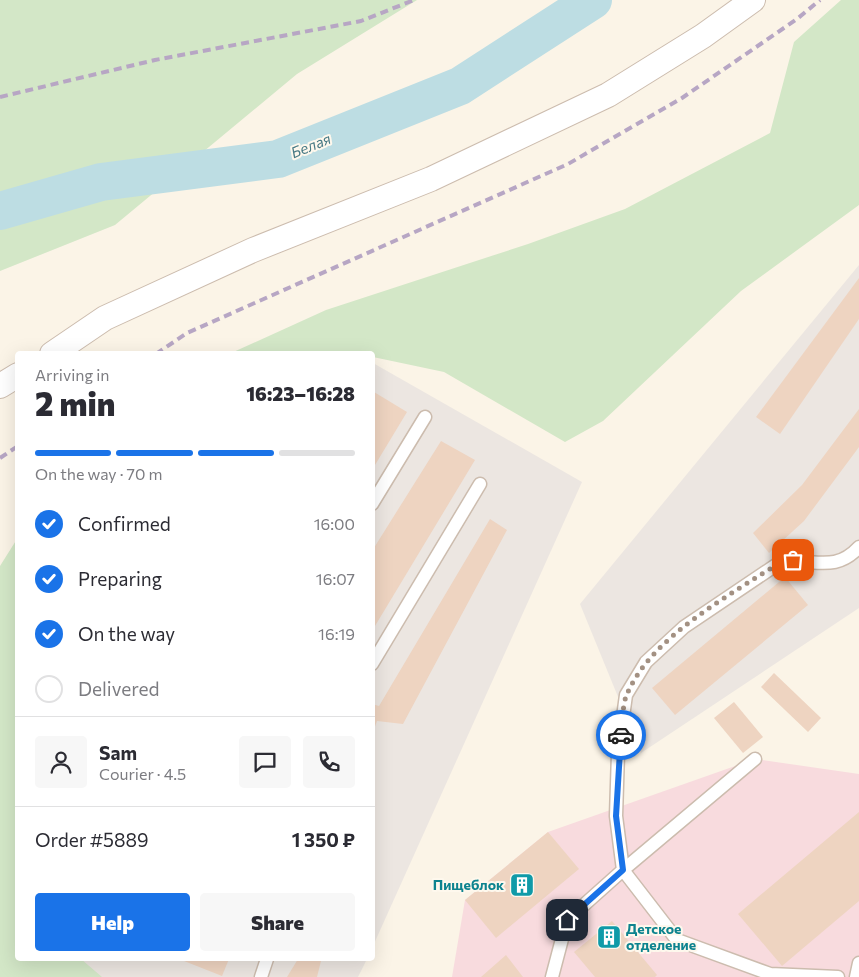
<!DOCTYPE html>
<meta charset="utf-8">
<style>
:root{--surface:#fff;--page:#f7f7f7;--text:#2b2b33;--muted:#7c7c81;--line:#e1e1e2;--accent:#1a73e8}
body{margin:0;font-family:Commissioner,sans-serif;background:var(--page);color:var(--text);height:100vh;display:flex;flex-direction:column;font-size:19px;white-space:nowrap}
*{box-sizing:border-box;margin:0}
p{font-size:16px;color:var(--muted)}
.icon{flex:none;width:28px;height:28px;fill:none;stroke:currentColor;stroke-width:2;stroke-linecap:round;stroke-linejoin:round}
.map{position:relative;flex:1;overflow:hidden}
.details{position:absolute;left:15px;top:351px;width:360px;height:610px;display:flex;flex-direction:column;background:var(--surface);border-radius:5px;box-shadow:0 5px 20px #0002}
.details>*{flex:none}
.pin{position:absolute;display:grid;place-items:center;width:42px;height:42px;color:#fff;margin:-21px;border-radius:10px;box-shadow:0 2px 8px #0006}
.courier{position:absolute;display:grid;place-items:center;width:50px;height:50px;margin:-25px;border:4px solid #1a73e8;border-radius:50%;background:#fff;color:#222;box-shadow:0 1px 6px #0007}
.head em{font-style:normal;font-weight:800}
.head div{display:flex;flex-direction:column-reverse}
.head{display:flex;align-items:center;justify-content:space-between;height:85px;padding:0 20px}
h1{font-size:32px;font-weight:800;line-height:38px}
.bar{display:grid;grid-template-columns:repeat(4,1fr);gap:8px 5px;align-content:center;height:60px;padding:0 20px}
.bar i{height:6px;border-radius:4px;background:var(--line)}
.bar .current{background:var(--accent)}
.bar p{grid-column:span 4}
.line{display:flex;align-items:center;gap:12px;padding:0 20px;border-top:1px solid var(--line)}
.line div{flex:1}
.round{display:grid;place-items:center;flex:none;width:52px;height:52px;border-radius:5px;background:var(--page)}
ol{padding:0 20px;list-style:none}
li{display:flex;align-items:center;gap:15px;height:55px}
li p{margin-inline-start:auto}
li .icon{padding:5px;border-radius:50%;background:var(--accent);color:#fff;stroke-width:4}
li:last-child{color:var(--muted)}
li i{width:28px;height:28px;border:2px solid var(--line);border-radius:50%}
.cta{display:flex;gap:10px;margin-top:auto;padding:10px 20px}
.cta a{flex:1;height:58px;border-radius:5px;background:var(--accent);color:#fff;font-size:20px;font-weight:800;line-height:58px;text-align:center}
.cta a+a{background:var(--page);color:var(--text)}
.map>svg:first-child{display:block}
.industrial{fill:#ece6e1}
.medical{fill:#f8dbde}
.green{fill:#d3e7c7}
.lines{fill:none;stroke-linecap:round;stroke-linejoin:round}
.river{stroke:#bddde3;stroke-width:38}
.building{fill:#eed4c1}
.lane-casing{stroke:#ccbcae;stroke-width:15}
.street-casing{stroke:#ccbcae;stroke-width:26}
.lane{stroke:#fff;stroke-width:12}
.street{stroke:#fff;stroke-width:24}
.rail{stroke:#b7a6c4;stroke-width:4;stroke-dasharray:8 5;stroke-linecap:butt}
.done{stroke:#a39183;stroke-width:5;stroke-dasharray:0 9}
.route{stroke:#1a73e8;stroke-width:6}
.labels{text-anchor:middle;stroke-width:4;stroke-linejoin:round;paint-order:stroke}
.culture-label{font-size:14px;font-weight:bold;fill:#0d838f;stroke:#fef8ed;text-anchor:end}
.water-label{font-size:15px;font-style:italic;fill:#487a85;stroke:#fef8ed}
</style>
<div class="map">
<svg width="859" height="977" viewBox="0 0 859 977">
<rect width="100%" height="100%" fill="#fbf4e7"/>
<g class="industrial">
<path d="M859 265V608L641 753 580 604Z"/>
<path d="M373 363 582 482 373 946Z"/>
<path d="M18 959H367L358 977H9Z"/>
</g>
<path class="medical" d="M755 759 859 774V963L856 977H452L465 900 548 832Z"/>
<g class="green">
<path d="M0 0H417L297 74 115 225 0 271Z"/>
<path d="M841 0H859V205L741 291 603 421 565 442 444 372 373 357 372 354H229L326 310 528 244 625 209 770 133 794 42Z"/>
<path d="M17 539 18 959H81L102 977H0V566Z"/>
</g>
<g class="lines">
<path class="river" d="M0 211 101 182 278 159 460 86 593 0"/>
</g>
<g class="building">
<path d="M859 278V319L780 434 756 417Z"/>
<path d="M374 392 407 412 372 470V395Z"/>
<path d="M859 409V447L804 521 769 553 753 533 802 485Z"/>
<path d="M441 441 475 460 372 631V551Z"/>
<path d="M490 519 507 530 403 724 377 721 372 735V704L379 706Z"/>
<path d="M785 577 808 605 675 715 652 688Z"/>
<path d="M774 673 821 718 808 732 761 687Z"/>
<path d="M734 702 763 737 743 753 714 718Z"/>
<path d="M859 812V901L782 966 738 914Z"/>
<path d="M548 832 579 869 496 938 465 900Z"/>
<path d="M612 921 657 975 655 977H595L574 952Z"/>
<path d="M506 955 523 977H481Z"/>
<path d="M179 959H229L222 976Z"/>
<path d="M298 959H315L321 961 317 977H287Z"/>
</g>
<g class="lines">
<defs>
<g id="lane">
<path d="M372 504 425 417"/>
<path d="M372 664 480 484"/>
<path d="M755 759 623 870 677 940 770 974 838 977"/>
<path d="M261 977 267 959"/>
<path d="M552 977 567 920 623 870 616 816 618 753 626 695 646 662 684 627 779 563C811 556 833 575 859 547"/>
<path d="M856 977 859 963"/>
</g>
<g id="street">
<path d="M52 354 105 318 253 250 431 179 608 95 703 36 753 0"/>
<path d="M0 386 18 375"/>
</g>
</defs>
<use href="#lane" class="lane-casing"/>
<use href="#street" class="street-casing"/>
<use href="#lane" class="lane"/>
<use href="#street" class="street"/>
<g class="rail">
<path d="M0 97 155 60 361 21 414 0"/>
<path d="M156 354 187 333 568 164 682 98 797 19 820 0"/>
<path d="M0 458 18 446"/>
</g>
</g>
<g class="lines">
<path class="done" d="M621 735C623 723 622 705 627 694 652 636 729 596 779 563L793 560"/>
<path class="route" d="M567 920 623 870 616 816 621 735"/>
</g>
<defs>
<symbol id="building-square" viewBox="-11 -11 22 22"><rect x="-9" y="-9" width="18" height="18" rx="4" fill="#0f9aa8" stroke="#fef8ed"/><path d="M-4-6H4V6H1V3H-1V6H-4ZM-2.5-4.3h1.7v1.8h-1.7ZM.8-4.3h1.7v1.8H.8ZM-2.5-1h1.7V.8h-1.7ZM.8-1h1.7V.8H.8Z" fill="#fff"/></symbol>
</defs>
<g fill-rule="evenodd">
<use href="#building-square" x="508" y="871" width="28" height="28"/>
<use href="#building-square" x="595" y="923" width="28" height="28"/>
</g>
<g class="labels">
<g class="culture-label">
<text x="504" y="890">Пищеблок</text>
<text x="626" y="934" text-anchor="start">Детское<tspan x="626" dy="16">отделение</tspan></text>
</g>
<g class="water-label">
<text transform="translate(311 146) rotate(-22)" y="5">Белая</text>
</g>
</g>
</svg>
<div class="pin" style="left:793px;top:560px;background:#ea580c"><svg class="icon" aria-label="bag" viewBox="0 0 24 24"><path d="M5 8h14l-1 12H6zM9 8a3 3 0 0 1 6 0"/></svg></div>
<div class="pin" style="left:567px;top:920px;background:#1f2937"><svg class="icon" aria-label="home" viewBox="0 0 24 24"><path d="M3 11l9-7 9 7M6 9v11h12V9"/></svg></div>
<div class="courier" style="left:621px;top:735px"><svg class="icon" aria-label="car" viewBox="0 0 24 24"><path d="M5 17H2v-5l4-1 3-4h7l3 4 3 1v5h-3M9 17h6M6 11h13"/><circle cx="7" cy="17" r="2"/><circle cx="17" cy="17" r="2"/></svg></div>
<section class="details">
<div class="head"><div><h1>2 min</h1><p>Arriving in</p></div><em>16:23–16:28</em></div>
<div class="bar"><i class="current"></i><i class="current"></i><i class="current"></i><i></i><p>On the way · 70 m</p></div>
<ol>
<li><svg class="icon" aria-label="check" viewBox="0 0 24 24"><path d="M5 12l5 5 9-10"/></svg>Confirmed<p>16:00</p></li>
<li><svg class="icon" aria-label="check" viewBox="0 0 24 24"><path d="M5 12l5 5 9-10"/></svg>Preparing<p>16:07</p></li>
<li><svg class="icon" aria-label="check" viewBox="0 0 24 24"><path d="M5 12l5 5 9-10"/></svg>On the way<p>16:19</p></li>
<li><i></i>Delivered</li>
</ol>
<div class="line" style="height:90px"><a class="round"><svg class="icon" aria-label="person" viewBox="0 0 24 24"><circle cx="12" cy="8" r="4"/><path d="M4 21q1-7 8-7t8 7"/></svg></a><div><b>Sam</b><p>Courier · 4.5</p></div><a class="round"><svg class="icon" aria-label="chat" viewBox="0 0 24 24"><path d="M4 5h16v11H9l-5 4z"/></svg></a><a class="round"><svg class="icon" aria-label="phone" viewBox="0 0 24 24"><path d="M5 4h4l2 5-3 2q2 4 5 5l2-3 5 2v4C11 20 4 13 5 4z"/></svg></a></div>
<div class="line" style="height:65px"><div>Order #5889</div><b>1 350 ₽</b></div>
<div class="cta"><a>Help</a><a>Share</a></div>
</section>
</div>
